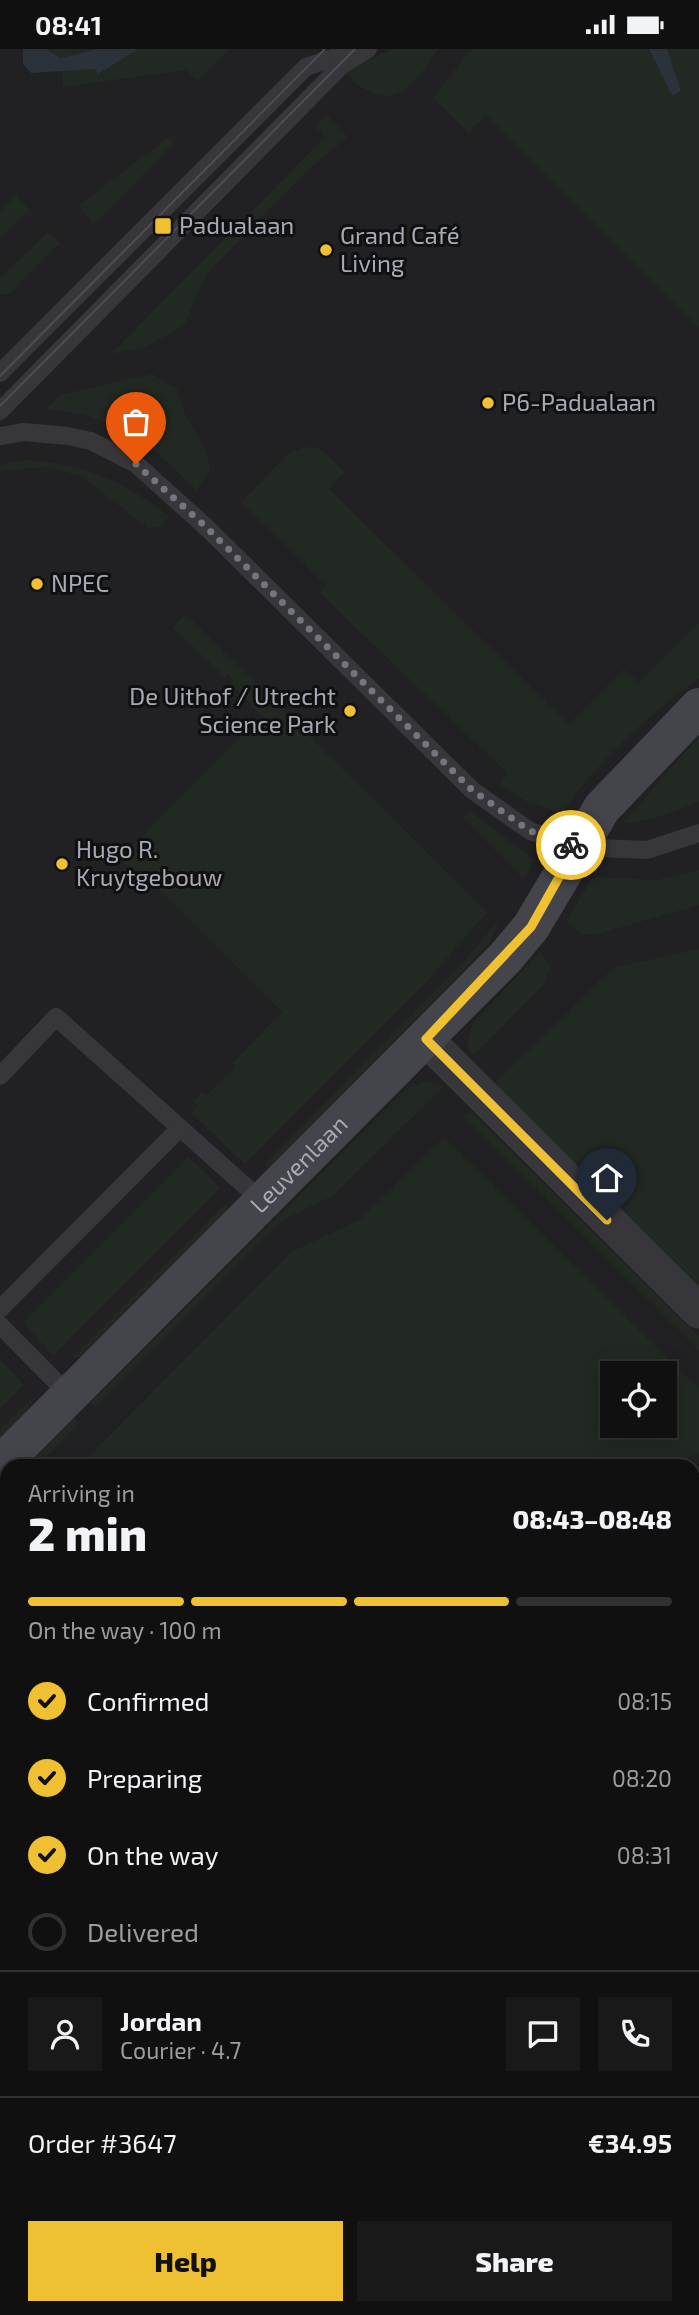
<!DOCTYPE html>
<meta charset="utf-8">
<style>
:root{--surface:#101010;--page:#191919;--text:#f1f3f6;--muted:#9c9d9f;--line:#303030;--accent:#f0c033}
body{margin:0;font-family:"Exo 2",sans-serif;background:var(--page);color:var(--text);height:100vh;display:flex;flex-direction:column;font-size:26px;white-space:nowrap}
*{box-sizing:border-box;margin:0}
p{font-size:23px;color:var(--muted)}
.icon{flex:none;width:38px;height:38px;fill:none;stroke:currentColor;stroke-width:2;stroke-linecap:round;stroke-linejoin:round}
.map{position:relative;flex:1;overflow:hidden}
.details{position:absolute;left:0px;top:1410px;width:700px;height:856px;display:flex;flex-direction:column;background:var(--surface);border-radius:21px 21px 0 0;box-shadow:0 4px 18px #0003,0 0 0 2px var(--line)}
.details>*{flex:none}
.controls{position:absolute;left:600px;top:1312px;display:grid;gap:14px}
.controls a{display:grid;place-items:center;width:77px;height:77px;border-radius:0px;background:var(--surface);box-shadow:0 4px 18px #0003,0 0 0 2px var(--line);font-size:35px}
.pin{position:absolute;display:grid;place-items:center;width:60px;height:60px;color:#fff;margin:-72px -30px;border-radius:50% 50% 50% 0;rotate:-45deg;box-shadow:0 0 7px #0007}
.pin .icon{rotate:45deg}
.courier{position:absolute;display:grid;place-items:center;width:70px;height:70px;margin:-35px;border:5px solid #f0c033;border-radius:50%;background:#fff;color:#222;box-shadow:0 2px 9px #0007}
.head em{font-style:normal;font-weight:800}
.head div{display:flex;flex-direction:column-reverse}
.head{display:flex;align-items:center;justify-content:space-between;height:119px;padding:0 28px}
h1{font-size:46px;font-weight:800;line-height:52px}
.bar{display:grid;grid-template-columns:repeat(4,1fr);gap:10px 7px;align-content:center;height:84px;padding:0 28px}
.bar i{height:9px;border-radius:5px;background:var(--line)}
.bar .on{background:var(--accent)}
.bar p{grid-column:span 4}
.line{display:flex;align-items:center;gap:18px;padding:0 28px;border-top:2px solid var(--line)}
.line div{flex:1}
.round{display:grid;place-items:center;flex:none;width:74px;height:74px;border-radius:0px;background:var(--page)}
ol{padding:0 28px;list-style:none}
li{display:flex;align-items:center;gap:21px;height:77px}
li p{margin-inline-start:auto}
li .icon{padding:7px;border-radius:50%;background:var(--accent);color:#111;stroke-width:4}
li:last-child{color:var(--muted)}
li i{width:38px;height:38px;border:4px solid var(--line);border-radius:50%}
.button{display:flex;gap:14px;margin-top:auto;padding:14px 28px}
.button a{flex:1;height:80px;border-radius:0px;background:var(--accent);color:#111;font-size:28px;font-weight:800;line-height:80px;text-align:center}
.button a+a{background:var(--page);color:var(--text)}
.status{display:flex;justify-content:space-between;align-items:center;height:49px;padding:0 35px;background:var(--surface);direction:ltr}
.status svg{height:19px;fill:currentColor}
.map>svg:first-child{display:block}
.built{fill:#212123;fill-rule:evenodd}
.green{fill:#212922;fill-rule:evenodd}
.water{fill:#2b323a}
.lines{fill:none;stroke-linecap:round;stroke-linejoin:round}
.service{stroke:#36363b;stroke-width:18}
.minor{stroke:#36363b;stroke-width:35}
.secondary{stroke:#44454b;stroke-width:38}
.tram{stroke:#4d4e54;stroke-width:2}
.done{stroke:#73767e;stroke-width:7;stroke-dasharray:0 12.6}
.route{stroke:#f0c033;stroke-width:9}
.poi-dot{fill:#f0c033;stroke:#101011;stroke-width:2.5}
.labels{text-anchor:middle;stroke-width:6;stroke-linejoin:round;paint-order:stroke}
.poi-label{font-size:24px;fill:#a6aab6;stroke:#101011;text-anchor:start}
.street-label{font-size:24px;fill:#a6aab6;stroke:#101011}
</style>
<div class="status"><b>08:41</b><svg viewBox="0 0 49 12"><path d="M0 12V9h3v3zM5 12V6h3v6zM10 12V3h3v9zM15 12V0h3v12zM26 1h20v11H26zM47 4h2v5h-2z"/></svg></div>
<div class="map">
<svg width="699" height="2266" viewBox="0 0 699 2266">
<rect width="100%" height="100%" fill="#151516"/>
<path class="built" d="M0 0H699V2266H0ZM612 1325H665V1377H612ZM7 1418H693V2259H7Z"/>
<g class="green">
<path d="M46 0H229L197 32 186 21 63 38 61 9Z"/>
<path d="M393 0H439C410 41 388 70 343 22Z"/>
<path d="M471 0H649L672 47 681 42 667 0H699V279L486 66 469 84 433 49Z"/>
<path d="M326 65 348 88 310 119 213 218 197 245 185 276 148 297 111 305 325 88 315 77Z"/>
<path d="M169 88 174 94 94 175 79 156Z"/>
<path d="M16 146 30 161 0 188V162Z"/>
<path d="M48 183 60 194 9 245H0V229Z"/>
<path d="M152 325 177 340 185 365 206 402 210 421 196 442C152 393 113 366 46 360L60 346Z"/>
<path d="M306 398 319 399 345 423 329 440 569 675 624 620 639 634 699 574V629C648 667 598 711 562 764L527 753 499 735 508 725 320 544 325 536 241 453 289 404Z"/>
<path d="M26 411C85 415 124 432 170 468L160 478 148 479 81 427 44 418 0 422V416Z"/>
<path d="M186 565 487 863 428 931 245 1115 191 1064 198 1057 193 1052 202 1043 206 1047 235 1017 232 1014 282 963 138 820 134 824 119 810 262 667 231 635 234 631 227 625 224 628 173 578Z"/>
<path d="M699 688V752C674 764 651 772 623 774Z"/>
<path d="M470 762 534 811 524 830 463 769Z"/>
<path d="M699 821V856L597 885 581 886 566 872 593 828 656 831Z"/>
<path d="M501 868 489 894 470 914 272 1117H263L463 914Z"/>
<path d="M699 900V1240L495 1034 613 919Z"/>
<path d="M541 902 550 919 544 935 477 1004 470 1005 467 991 472 975Z"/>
<path d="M426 1033 444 1037 334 1146 279 1173 95 1357 89 1355 408 1039Z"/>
<path d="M471 1062 699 1288V1301L464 1068Z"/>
<path d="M444 1088 699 1340V1404L664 1418 79 1417 293 1202 359 1171ZM612 1325H665V1377H612Z"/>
<path d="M188 1108 220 1139 53 1307 23 1273Z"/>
<path d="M225 1155 228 1161 83 1307 72 1309Z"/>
<path d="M0 1311 24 1336 0 1360Z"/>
<path d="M31 1350 32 1356 0 1389V1381Z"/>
<path d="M75 1369 79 1375 37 1417H27Z"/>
<path d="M693 1461 699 1462V1519L693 1521Z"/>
<path d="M7 1491V1552L0 1545V1498Z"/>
<path d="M699 1532V2266H0V1850L7 1835V2259H693V1534Z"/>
<path d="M0 1695 7 1702V1833L0 1843Z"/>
</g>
<g class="water">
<path d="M23 0H46L61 9 98 0H138L98 25 95 20 31 24 23 15Z"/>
<path d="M649 0H667L681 42 672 47Z"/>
<path d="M0 1545 7 1552V1637L0 1630Z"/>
<path d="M7 1833V1869L0 1881V1843Z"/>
<path d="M693 1889 699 1890V1937L693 1943Z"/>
<path d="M0 2215 7 2233V2259H17L19 2266H2L0 2261Z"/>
<path d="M155 2259H369L380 2266H160Z"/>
</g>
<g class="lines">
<g class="service">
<path d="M0 324 306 18 356 1"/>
<path d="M0 362 342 16 368 0"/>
<path d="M0 387 24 383 68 387 91 392 136 415 205 477 472 741 530 782 576 798 647 801 699 784"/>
<path d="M0 1027 56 968 263 1153"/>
<path d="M0 1260 180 1079"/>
<path d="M0 1276 70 1347"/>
</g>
<path class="minor" d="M426 990 699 1262"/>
<path class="secondary" id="s1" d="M0 1416 505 909 531 878 602 759 699 658"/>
<g class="tram">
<path d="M0 327 325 0"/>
<path d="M0 357 355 0"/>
</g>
</g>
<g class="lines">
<path class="done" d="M136 415 205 477 472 741 530 782 571 796"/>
<path class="route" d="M571 796 576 798 531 878 426 990 607 1171"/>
</g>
<g class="poi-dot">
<rect x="154" y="168" width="18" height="18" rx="3.5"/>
<circle cx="326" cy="201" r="7"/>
<circle cx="488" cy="354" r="7"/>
<circle cx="37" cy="535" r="7"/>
<circle cx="350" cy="662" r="7"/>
<circle cx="62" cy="815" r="7"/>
</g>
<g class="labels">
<g class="poi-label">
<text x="179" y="185">Padualaan</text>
<text x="340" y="195">Grand Café<tspan x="340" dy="28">Living</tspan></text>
<text x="502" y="362">P6-Padualaan</text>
<text x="51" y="543">NPEC</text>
<text x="336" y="656" text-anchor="end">De Uithof / Utrecht<tspan x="336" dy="28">Science Park</tspan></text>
<text x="76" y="809">Hugo R.<tspan x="76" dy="28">Kruytgebouw</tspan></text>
</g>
<g class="street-label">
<text dy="8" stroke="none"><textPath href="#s1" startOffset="424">Leuvenlaan</textPath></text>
</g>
</g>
</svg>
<div class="controls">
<a><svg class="icon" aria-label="locate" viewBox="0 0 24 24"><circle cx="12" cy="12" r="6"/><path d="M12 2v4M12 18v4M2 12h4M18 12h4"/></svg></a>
</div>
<div class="pin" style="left:136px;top:415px;background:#ea580c"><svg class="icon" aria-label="bag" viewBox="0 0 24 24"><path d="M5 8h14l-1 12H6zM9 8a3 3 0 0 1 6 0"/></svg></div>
<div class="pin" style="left:607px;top:1171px;background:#1f2937"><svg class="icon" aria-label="home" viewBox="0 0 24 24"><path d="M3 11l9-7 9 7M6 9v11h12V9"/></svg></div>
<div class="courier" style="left:571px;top:796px"><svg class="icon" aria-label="bike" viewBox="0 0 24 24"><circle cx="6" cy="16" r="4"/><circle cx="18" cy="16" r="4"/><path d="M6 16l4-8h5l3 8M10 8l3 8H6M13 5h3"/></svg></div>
<section class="details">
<div class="head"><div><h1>2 min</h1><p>Arriving in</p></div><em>08:43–08:48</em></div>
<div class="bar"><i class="on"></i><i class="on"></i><i class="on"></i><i></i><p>On the way · 100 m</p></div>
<ol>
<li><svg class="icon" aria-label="check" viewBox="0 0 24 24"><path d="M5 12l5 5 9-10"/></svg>Confirmed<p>08:15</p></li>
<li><svg class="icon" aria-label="check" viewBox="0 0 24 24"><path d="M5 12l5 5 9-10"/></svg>Preparing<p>08:20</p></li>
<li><svg class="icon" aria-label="check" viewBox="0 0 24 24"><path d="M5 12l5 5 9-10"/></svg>On the way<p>08:31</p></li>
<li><i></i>Delivered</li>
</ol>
<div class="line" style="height:126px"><a class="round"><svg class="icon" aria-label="person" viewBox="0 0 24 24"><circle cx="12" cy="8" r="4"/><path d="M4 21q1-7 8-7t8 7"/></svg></a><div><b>Jordan</b><p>Courier · 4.7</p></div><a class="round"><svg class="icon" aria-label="chat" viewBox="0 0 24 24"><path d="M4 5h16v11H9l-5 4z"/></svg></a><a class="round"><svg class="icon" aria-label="phone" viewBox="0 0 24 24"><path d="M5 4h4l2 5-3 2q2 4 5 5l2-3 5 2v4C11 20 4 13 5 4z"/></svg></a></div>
<div class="line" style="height:91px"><div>Order #3647</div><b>€34.95</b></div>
<div class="button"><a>Help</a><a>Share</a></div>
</section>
</div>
